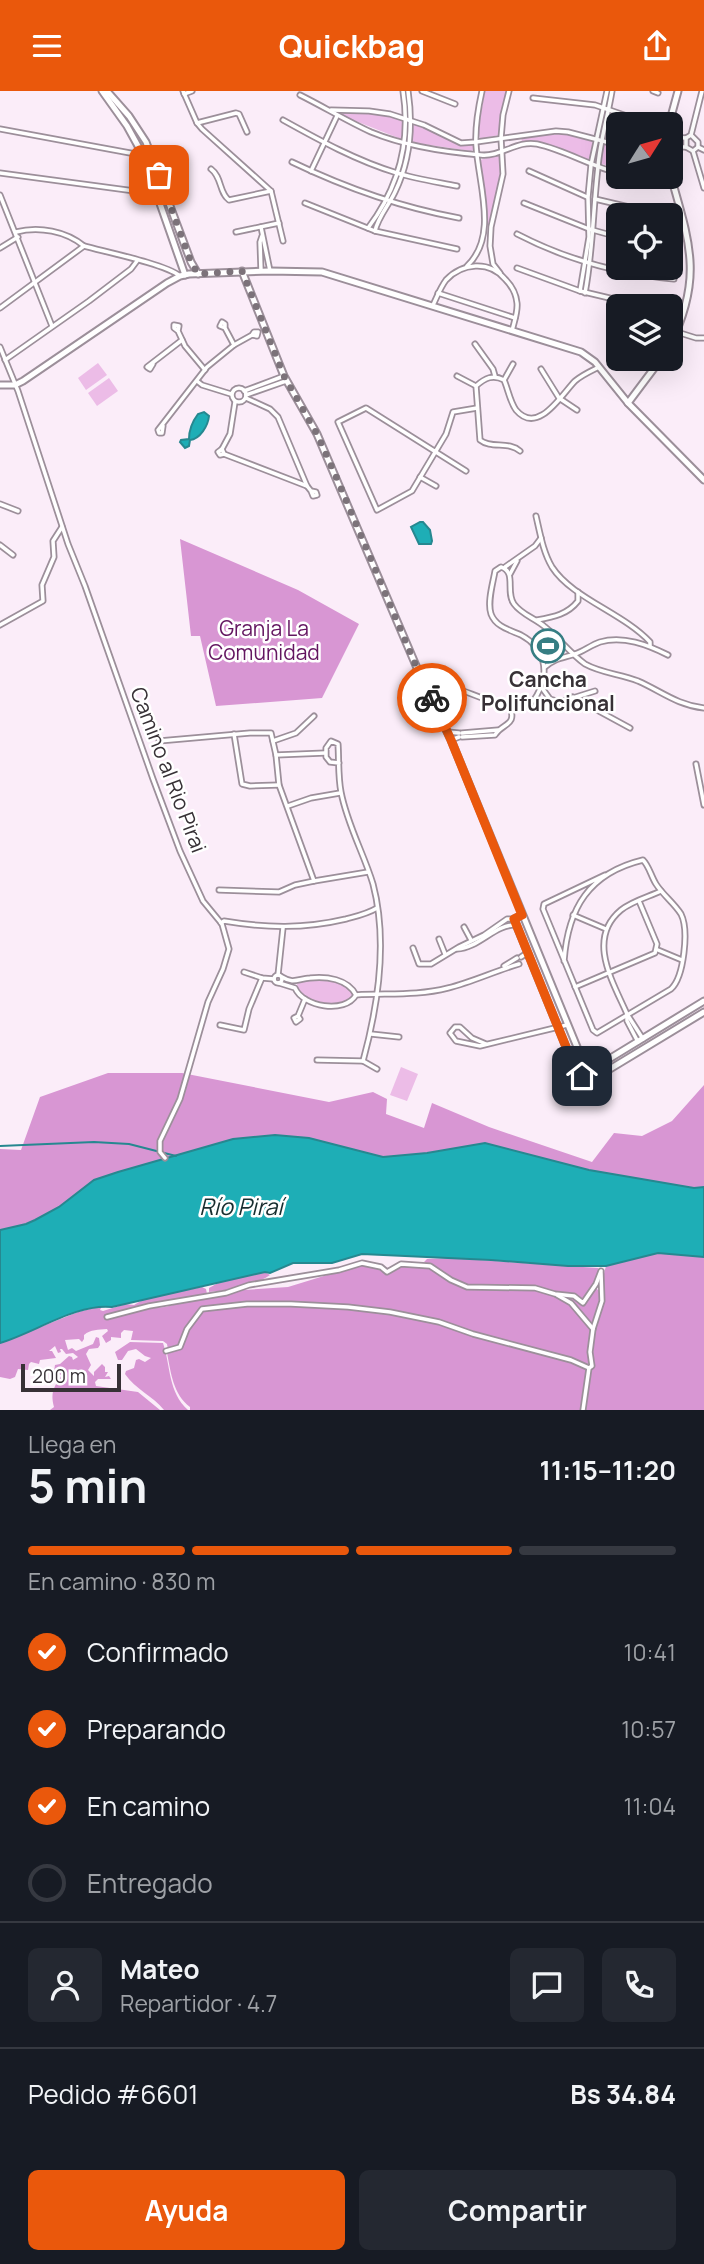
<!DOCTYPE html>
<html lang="es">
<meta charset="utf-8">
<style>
:root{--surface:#171b24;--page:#242831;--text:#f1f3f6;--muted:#9ea1a6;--line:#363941;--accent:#ea580c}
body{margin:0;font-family:Manrope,sans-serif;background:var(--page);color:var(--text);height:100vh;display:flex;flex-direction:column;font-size:26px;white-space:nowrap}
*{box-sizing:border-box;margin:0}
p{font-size:23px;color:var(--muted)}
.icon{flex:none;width:38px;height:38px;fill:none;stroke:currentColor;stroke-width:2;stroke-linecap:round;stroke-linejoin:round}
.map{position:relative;height:1319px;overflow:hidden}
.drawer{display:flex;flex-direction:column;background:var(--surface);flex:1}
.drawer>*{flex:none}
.needle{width:46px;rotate:53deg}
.buttons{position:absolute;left:606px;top:21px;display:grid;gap:14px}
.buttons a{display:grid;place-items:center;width:77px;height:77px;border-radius:10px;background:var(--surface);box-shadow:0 7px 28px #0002;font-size:35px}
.scale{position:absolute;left:21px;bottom:18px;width:100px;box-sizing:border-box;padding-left:7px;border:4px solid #373136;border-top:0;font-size:19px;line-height:24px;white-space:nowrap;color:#373136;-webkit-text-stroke:5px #fff;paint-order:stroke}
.pin{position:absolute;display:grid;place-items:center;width:60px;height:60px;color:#fff;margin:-30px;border-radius:14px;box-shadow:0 4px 10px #0006}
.courier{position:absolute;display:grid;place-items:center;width:70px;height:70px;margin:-35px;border:5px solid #ea580c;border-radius:50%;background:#fff;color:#222;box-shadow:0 2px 9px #0007}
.headline em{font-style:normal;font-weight:700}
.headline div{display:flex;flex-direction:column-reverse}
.headline{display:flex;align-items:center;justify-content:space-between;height:119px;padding:0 28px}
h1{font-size:46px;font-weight:700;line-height:52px}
.bar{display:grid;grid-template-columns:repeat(4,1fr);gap:10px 7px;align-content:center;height:84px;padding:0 28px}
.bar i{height:9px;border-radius:5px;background:var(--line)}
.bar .selected{background:var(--accent)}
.bar p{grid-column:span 4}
.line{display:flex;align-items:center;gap:18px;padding:0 28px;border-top:2px solid var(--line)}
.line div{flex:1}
.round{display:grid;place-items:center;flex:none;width:74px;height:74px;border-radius:10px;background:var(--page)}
ol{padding:0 28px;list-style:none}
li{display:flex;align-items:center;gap:21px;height:77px}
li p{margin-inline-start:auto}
li .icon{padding:7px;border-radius:50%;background:var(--accent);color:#fff;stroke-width:4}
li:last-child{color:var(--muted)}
li i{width:38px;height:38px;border:4px solid var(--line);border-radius:50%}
.action{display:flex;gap:14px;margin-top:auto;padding:14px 28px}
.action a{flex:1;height:80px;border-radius:10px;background:var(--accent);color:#fff;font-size:28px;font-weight:700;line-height:80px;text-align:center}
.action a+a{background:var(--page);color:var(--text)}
header{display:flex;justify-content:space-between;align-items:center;height:91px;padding:0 28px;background:var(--accent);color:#fff;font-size:32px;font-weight:700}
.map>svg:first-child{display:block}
.green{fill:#ecbce7}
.forest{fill:#d896d3}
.water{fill:#1eaeb6;stroke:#268890;stroke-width:2}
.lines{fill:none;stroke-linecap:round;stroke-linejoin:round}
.stream{stroke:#268890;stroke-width:2}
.street-casing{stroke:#9c8f9a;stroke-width:7}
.secondary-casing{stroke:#9c8f9a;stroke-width:9}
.street{stroke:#fff;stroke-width:3.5}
.secondary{stroke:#fff;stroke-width:5}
.done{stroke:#7c737a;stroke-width:7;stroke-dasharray:0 12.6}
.route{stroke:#ea580c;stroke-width:9}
.labels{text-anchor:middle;stroke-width:5;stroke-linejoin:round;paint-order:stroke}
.park-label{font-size:21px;fill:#631560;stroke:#fff}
.poi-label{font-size:21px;font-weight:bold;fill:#373136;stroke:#fff}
.street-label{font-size:21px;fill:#373136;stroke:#fff}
.water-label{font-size:23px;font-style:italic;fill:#172d2f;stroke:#fff}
</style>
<header><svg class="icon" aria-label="menu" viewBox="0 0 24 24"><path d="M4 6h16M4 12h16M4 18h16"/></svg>Quickbag<svg class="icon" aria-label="share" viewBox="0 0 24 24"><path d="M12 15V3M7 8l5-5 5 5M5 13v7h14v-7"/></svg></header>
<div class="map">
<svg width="704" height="1319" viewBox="0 0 704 1319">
<rect width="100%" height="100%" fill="#fbedf9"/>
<g class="green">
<path d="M485 0H507L499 44 480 48 478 39Z"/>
<path d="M342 20 371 22 404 29 403 46 401 48 343 25Z"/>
<path d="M414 33C435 36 451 53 474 54L475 58 471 60 415 52 411 49Z"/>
<path d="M562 43 592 48 593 55 590 68 588 70 531 51H522L521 46Z"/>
<path d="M605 51 618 56V79L600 72 602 55Z"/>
<path d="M496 64 500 65C505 85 498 117 489 135L486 133 485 104 480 69Z"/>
<path d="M98 272 107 284 86 299 78 287Z"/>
<path d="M109 287 118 300 97 315 88 302Z"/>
<path d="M313 888C328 889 343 889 353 901 348 922 299 913 297 893L304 889Z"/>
<path d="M401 976 418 983 407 1010 390 1004Z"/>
</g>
<g class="forest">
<path d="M180 448 298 499 359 533 322 607 216 615 200 545H191Z"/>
<path d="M108 982H182L329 1011 373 1001 387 1008 386 1023 424 1037 432 1012 489 1036 592 1071 614 1042 642 1045 672 1030 704 994V1096L694 1097 589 1079 485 1052 427 1062 383 1066 309 1047 275 1044 233 1048 118 1081 94 1089 59 1116 35 1129 26 1133 0 1139V1058L21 1059 40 1006Z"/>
<path d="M658 1162 704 1166V1319H584L590 1280 595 1275 593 1262 595 1238 602 1217 604 1201 603 1186 606 1175Z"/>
<path d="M451 1167 598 1177 600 1181 595 1197 600 1200 601 1209 593 1236 573 1215 592 1237 591 1274 588 1276 453 1234 347 1214 289 1212 201 1217 186 1238 179 1256 168 1259 167 1253 163 1250 131 1249 133 1240 124 1239 121 1242V1247L111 1246V1249L106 1252 102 1245 108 1240 107 1238C98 1239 91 1238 84 1244V1248L82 1251 79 1248 65 1249 68 1259 72 1257 76 1260 93 1253 96 1246 99 1247 100 1254 98 1257 89 1258 86 1263 91 1274 88 1279 94 1285V1281L102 1273 105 1276V1281H108L105 1286 109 1285 111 1288H98L95 1291 96 1295 138 1301 160 1319H50L54 1316C50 1302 54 1295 62 1284L57 1283 54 1280 55 1274 60 1273 69 1265 72 1266 73 1269 78 1266 73 1262 66 1263 62 1258H60L61 1261 58 1262 55 1255 49 1260H52L56 1267 40 1269 39 1273 31 1271 29 1273 28 1279 18 1278 15 1286 10 1288 0 1286V1252L78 1221 102 1215 100 1219 103 1220 125 1213 134 1214 144 1208 202 1196 206 1198 207 1203 177 1211 135 1216 134 1219 165 1216 229 1200 288 1196 363 1173 381 1176 386 1182 401 1174H412L430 1176 447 1188 467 1197 512 1199 526 1195H468L448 1186 424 1171 427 1168Z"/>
<path d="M265 1181 270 1184C255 1194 227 1200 209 1201V1197L218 1192Z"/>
<path d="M247 1214 340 1216 386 1222 440 1233 562 1267 588 1278 582 1319H190V1316C173 1303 171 1282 167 1262L181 1257 187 1240 202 1219Z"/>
<path d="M130 1251 163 1252C171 1276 168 1301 188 1319H164C153 1305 135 1298 125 1283L126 1280 134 1277 136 1269 139 1268 145 1271 151 1267 145 1265 136 1258 128 1260 122 1269H118L115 1261Z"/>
</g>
<g class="water">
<path d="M204 321 209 325C208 335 200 348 190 349L189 355 185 357 180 351 181 349 189 348C189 338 192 331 198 323Z"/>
<path d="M420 431H423L430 439 432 450 431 453H419L411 436Z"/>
<path d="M275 1044 309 1047 383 1066 427 1062 485 1052 589 1079 694 1097 704 1096V1166L658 1162 606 1175H568L491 1169 362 1163 332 1172H293L270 1182 265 1181 112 1216C77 1212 34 1242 0 1252V1139L26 1133 35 1129 59 1116 94 1089 118 1081 233 1048Z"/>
</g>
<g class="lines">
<path class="stream" d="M0 1055 94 1051 129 1053 176 1065"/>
<defs>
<g id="street">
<path d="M183 0 197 32 202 38 271 100 283 150"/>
<path d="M422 0 455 13"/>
<path d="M653 0 658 2"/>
<path d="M184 3 192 0"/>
<path d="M300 4C324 16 347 30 371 41 405 55 444 61 481 64 501 66 517 49 537 53 565 59 590 75 618 82"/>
<path d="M533 7 595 14 650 33"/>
<path d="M331 19 369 20 390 23 424 34 461 52 476 51 556 40 568 41 618 54"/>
<path d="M283 29C319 49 357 70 397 82 416 88 437 91 457 95"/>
<path d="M197 32 236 22 239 23 247 41"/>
<path d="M0 38 141 64"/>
<path d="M691 44 698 51V56L693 60 686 56V47L691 44 702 0"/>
<path d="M670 46 686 47"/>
<path d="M670 56H686"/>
<path d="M698 56 704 59"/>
<path d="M693 60 704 97"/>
<path d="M292 71C346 97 399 116 459 127"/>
<path d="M211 78C222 86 219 102 229 109L271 100"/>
<path d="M311 80 337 25"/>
<path d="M529 80 587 106"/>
<path d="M0 82 157 103"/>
<path d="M632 86 644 89 652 86"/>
<path d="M0 104 52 235"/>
<path d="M595 108 663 124"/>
<path d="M305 112 375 140 457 158"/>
<path d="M524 112 589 138 618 146"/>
<path d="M261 136 270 180"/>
<path d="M368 137C399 96 411 51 403 0"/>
<path d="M375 140C378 126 389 114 395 101 410 70 413 34 408 0"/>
<path d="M16 141C39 135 66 140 84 155 106 161 165 173 180 185"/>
<path d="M236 141 279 132"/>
<path d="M517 143C565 168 620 183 674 188"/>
<path d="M670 156 676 157"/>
<path d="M0 157 18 146"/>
<path d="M467 175C499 145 478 92 476 54 475 36 478 18 482 0"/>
<path d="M517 177 580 200 643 215"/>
<path d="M261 180 260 151 262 145"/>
<path d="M500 182 493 173 490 155 491 136 503 83 501 47 503 24 509 0"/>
<path d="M580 200 589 146 588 106 591 74 607 0"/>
<path d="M438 202 515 227"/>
<path d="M585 202C593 160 593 118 598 76 600 50 608 25 612 0"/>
<path d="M433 214C437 206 440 197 446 189 462 172 489 169 505 188 512 195 516 202 517 212 518 221 514 231 512 240"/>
<path d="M0 217 84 155"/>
<path d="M225 237 220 235 222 231 225 233V237L234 254"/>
<path d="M178 240 179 235 174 234V237L178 240 185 255 205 279"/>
<path d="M677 241 696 247H704"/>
<path d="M475 253 493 278 495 285"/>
<path d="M0 256 18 300 68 453 85 495 153 688 180 760 203 810 222 833 229 858 223 878 208 911 180 1008 160 1050V1061L165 1067"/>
<path d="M5 269 89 210 131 178 137 170"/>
<path d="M153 273 150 278 147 276 182 249"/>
<path d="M541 278 559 307 577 319"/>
<path d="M457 285 476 295"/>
<path d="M504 289 513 273"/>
<path d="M197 290 202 294 231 303"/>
<circle cx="239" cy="304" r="7"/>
<path d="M244 300 284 285"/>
<path d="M246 304 286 290"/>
<path d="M246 307 270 318 278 326 307 395 311 400 316 401 317 404 313 405 311 400"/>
<path d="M235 311 230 343 222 358 224 363 307 395"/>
<path d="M163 335 162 342H159L158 339 207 276 234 254 252 244 257 245 258 241H254L252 244"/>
<path d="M222 358 218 361 220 364 224 363"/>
<path d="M520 360C509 350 491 358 480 349L476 295C485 287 493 283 504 289 508 298 510 311 516 319 538 345 562 303 575 290 582 284 591 280 599 276"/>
<path d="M466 380 366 317 338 331 377 419 412 400 446 343 453 321 477 317"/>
<path d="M420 386 436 395"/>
<path d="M0 413 18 420"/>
<path d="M536 425C540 442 543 461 552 476 572 507 623 522 650 551V555"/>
<path d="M0 454 13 464"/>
<path d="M505 476 535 455 541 447"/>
<path d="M510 483 517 470"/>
<path d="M537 529C554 526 568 523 578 510V501"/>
<path d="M0 534 43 510 42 494 54 466 53 450 62 436"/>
<path d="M545 576C555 567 563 567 575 563 584 560 591 554 600 551 623 544 648 554 668 564"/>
<path d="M542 597 550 608 560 611 595 600"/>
<path d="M458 598C473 603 505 618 520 616 528 615 534 610 537 604 550 581 545 557 521 544 510 539 496 536 491 523 487 511 493 492 495 480L501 476C517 481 505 501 514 513 522 524 535 527 545 536 559 547 570 562 585 573 601 582 620 583 638 590 661 600 677 614 704 617"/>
<path d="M573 606 630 637"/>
<path d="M448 641 459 642"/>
<path d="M462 642 498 639"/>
<path d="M234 643 242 693 250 695 279 694"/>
<path d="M462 646 495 644C503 631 517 636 510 615"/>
<path d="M451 649 459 646"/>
<path d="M159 650 250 642H271L276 664 279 694 314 790"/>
<path d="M273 650 296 642 314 625"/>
<path d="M276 664 325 662"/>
<path d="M339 672 330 671 326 666V657L331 650 338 653C339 669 338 686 341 701 347 733 364 763 373 793 388 850 378 915 363 970"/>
<path d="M696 673 704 714"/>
<path d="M288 715 311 707 340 702"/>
<path d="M219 799 279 801 295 794 314 790 368 781"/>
<path d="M573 824 606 838"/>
<path d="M221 832 224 830C266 837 304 838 346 828 357 825 367 823 377 817"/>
<path d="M464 836 471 849"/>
<path d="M439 848 445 863"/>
<path d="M413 857 419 873H431L459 856 484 844 507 828H514"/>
<path d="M457 858C479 857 495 833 516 834"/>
<path d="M658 859 682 869"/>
<path d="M521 866 527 862"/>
<path d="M564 870C568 817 589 782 643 769 649 775 651 785 656 793 663 804 674 812 681 823 689 839 684 886 671 898L597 942 593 939 543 818 544 813 605 784"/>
<path d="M504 875 517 867"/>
<path d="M244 881 262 887 274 888"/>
<circle cx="278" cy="888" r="4"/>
<path d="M278 884 283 837"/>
<path d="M282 886C293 893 298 888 310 887 326 885 348 888 356 904"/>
<path d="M279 892 295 897C303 916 345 923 356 904 387 902 417 905 448 897 472 891 495 880 519 873"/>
<path d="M575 896 655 862 657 853 639 810"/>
<path d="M627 923 643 948"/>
<path d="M298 925 300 928 296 931 294 927 298 925 305 908"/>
<path d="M220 934 244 939 249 918 262 887"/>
<path d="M371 943 399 946"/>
<path d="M638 951 627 930V923C613 891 586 848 621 819 632 810 648 806 661 800"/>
<path d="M486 953 472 947 460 936H455L450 942 456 950 480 955 567 934"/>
<path d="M317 969 363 970 377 978"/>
<path d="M557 1204 571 1212 593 1238"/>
<path d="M107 1226 149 1215 226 1202 249 1194 339 1179 362 1172 381 1176 387 1181 401 1173 430 1175 451 1189 467 1196 535 1197 555 1203 574 1205 583 1212 596 1193 601 1180"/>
<path d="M166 1260 180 1256 187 1238 202 1218 247 1213H291L348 1216 390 1221 439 1231 473 1243 571 1269 589 1277"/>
<path d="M583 1319 589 1277 592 1275 590 1261 593 1238 602 1210 601 1182"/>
</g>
<g id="secondary">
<path d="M102 0 127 35 143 64 185 184"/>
<path d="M107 0 129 25 146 51 191 171 198 183"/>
<path d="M669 33 678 0"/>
<path d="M670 82C689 150 704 186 670 254"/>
<path d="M242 180 284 285 317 343 423 591 451 649 584 973 588 977 596 976 704 910"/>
<path d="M0 294H15L23 290 167 192 180 185 189 183 270 180 322 181 581 261 595 271 628 312 704 389"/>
<path d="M628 312 661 268"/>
<path d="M522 824 514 828 575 978C583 987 589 988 600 984L704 921"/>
</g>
</defs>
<use href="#street" class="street-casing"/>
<use href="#secondary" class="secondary-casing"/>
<use href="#street" class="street"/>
<use href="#secondary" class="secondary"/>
</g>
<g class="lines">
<path class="done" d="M159 84 191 171 198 183 242 180 284 285 317 343 338 390 421 587 432 607"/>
<path class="route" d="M432 607 451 649 522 824 514 828 575 978 582 985"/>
</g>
<defs>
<symbol id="stadium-ring" viewBox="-11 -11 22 22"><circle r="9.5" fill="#fff" stroke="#367e83" stroke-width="1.5"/><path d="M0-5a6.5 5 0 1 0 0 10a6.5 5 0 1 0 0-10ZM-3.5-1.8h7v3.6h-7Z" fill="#367e83"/></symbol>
</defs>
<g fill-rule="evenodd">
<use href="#stadium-ring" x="529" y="536" width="38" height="38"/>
</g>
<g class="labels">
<g class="park-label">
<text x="264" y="545">Granja La<tspan x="264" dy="24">Comunidad</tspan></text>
</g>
<g class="poi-label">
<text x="548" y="596">Cancha<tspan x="548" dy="24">Polifuncional</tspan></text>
</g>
<g class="street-label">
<text transform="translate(168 679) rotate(69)" y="7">Camino al Rio Pirai</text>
</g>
<g class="water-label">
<text x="241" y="1124">Río Piraí</text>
</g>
</g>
</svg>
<div class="buttons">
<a><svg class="needle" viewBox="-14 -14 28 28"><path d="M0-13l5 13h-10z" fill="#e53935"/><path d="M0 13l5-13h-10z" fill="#9ea1a6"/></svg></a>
<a><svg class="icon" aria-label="locate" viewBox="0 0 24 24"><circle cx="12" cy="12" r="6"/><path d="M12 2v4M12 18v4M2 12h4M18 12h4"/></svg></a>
<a><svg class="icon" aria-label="layers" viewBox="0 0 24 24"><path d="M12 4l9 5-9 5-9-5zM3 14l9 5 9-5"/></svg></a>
</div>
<div class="scale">200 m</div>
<div class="pin" style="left:159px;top:84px;background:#ea580c"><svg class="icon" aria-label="bag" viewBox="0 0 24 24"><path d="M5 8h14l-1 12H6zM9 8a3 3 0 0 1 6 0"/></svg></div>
<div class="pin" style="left:582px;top:985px;background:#1f2937"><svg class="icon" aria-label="home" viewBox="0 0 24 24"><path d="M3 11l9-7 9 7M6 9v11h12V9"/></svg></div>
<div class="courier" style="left:432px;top:607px"><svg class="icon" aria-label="bike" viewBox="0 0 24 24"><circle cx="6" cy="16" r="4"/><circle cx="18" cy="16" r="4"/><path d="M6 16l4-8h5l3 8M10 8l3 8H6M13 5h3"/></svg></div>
</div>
<section class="drawer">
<div class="headline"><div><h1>5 min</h1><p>Llega en</p></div><em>11:15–11:20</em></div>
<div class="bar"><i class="selected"></i><i class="selected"></i><i class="selected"></i><i></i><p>En camino · 830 m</p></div>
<ol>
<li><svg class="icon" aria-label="check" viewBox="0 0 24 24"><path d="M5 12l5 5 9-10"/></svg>Confirmado<p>10:41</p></li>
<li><svg class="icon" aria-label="check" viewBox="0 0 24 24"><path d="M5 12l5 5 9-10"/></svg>Preparando<p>10:57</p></li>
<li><svg class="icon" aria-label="check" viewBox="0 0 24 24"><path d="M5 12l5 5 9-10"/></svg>En camino<p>11:04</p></li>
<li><i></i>Entregado</li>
</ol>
<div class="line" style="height:126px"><a class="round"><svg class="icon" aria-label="person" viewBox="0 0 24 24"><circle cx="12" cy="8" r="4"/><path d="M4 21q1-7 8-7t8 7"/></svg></a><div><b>Mateo</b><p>Repartidor · 4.7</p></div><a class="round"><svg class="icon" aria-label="chat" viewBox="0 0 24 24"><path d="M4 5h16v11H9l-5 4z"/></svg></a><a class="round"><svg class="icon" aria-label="phone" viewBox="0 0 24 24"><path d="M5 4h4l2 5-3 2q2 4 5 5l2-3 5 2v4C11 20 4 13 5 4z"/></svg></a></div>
<div class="line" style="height:91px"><div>Pedido #6601</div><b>Bs 34.84</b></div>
<div class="action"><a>Ayuda</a><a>Compartir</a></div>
</section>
